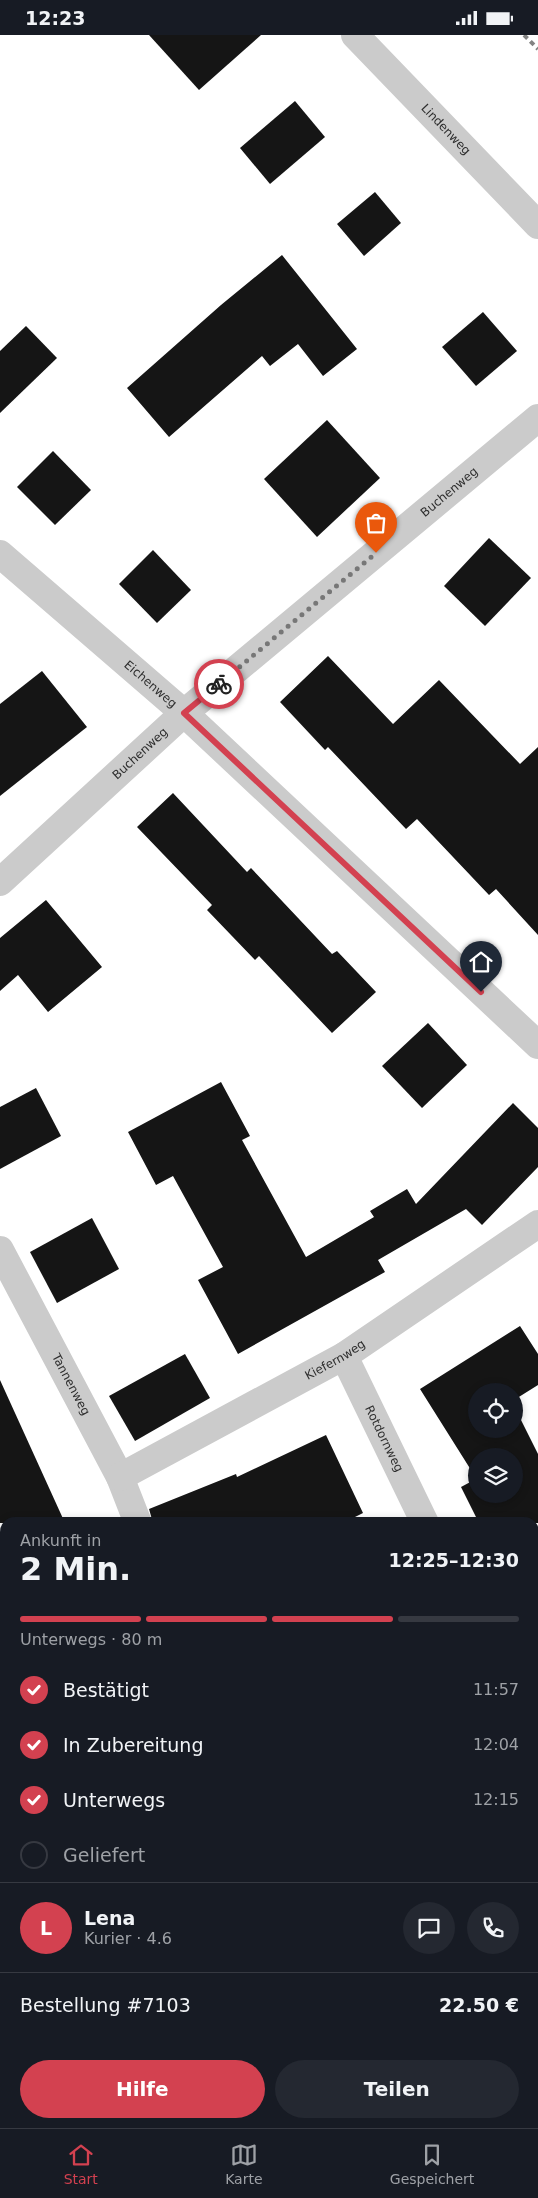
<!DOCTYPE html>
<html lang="de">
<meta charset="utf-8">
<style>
:root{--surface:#171b24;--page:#242831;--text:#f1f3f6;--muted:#9ea1a6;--line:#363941;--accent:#d34150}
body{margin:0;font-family:"DejaVu Sans",sans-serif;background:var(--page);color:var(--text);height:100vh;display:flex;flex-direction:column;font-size:19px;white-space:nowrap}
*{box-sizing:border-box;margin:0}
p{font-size:16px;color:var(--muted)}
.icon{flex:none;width:28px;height:28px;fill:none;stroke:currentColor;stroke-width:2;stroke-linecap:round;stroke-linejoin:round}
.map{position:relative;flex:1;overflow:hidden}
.drawer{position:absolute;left:0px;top:1482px;width:539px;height:611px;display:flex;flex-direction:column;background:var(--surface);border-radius:15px 15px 0 0;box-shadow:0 2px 8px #0003}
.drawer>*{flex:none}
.tools{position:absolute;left:468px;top:1348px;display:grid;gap:10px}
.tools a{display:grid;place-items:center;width:55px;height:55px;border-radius:50%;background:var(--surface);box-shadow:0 2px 8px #0003;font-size:25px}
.pin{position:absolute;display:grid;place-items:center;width:42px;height:42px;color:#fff;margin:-51px -21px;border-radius:50% 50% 50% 0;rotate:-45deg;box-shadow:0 0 5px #0007}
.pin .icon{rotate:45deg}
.courier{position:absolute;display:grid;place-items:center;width:50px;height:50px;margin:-25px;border:4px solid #d34150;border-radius:50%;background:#fff;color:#222;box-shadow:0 1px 6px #0007}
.headline em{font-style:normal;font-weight:800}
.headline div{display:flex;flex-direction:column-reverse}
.headline{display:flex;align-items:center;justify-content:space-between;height:85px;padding:0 20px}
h1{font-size:32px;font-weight:800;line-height:38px}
.bar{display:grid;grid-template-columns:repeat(4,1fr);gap:8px 5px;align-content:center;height:60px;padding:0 20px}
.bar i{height:6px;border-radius:4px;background:var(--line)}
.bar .active{background:var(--accent)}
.bar p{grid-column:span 4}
.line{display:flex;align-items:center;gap:12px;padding:0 20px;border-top:1px solid var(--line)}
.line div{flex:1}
.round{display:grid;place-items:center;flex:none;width:52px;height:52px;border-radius:26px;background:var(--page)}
ol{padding:0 20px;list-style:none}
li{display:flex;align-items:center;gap:15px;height:55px}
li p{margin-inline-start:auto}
li .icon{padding:5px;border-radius:50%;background:var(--accent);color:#fff;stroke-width:4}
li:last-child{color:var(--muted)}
li i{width:28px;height:28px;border:2px solid var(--line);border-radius:50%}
.button{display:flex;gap:10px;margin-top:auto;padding:10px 20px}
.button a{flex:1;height:58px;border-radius:30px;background:var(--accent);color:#fff;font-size:20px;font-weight:800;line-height:58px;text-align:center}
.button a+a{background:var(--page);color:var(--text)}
.status{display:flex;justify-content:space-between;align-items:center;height:35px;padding:0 25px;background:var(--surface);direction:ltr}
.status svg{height:14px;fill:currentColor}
.menu{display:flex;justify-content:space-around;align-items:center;height:70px;border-top:1px solid var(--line);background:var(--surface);font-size:14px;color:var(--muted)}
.menu a{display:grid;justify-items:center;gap:2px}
.menu .active{color:var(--accent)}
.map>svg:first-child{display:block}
.building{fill:#151515}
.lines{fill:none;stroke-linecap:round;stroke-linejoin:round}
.minor{stroke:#cbcbcb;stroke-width:28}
.rail{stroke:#838383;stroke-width:4;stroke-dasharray:5 4;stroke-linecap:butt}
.done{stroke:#777;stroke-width:5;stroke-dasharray:0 9}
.route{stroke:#d34150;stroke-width:6}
.labels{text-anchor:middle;stroke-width:5;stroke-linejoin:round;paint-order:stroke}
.street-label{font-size:12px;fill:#2e2e2e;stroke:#fff}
</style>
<div class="status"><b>12:23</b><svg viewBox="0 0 49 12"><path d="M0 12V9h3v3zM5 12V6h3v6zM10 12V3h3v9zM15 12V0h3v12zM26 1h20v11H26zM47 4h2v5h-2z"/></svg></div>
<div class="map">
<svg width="538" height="2093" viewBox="0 0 538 2093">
<rect width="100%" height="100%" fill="#fff"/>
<g class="building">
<path d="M149 0H261L199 55Z"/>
<path d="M295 66 325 102 270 149 240 113Z"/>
<path d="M375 157 401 188 364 221 337 189Z"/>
<path d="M282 220 357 314 323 341 298 309 270 331 262 321 169 402 127 353 221 270Z"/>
<path d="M483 277 517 316 476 351 442 312Z"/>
<path d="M26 291 57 323 0 378V316Z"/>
<path d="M327 385 380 443 317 502 264 444Z"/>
<path d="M53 416 91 455 55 490 17 452Z"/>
<path d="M489 503 531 543 485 591 444 551Z"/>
<path d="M153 515 191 555 157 588 119 549Z"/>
<path d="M328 621 393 689 439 645 520 729 538 712V900L496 854 489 860 417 784 406 794 328 712 325 715 280 667Z"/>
<path d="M42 636 87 692 0 761V669Z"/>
<path d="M173 758 247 837 251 833 332 919 337 916 376 957 332 998 259 921 255 925 207 875 212 870 137 792Z"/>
<path d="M46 865 102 932 48 977 18 940 0 956V903Z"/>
<path d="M428 988 467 1030 422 1073 382 1031Z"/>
<path d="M221 1047 250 1101 242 1105 306 1222 374 1182 370 1176 407 1154 416 1169 513 1068 538 1093V1132L482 1190 466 1174 378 1225 385 1237 238 1319 198 1245 223 1232 173 1141 156 1150 128 1097Z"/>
<path d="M36 1053 61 1101 0 1134V1072Z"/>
<path d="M92 1183 119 1234 57 1268 30 1217Z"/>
<path d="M520 1291 538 1319V1350L514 1365V1356H476V1394H514V1371L538 1419V1488H479L461 1452 476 1444V1459H514V1421H476V1443L420 1354Z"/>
<path d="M185 1319 210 1363 135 1406 109 1361Z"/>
<path d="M0 1345 65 1488H0Z"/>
<path d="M326 1400 363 1478 343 1488H153L149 1474 236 1439 237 1442Z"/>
</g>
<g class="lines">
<g class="minor">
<path id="s1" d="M355 0 538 190"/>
<path id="s2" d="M0 519 184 678 538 1010"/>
<path id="s3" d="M0 847 184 678 538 383"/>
<path id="s4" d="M0 1215 120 1442 138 1488"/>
<path id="s5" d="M344 1321 425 1488"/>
<path id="s6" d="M120 1442 344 1321 538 1189"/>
<path d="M534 1710 538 1719"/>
<path d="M534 1936 538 1935"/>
<path d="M373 2089 375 2093"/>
<path d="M145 2093 156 2089"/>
</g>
<path class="rail" d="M524 0 538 14"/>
</g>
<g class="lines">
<path class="done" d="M219 649 376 518"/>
<path class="route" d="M219 649 184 678 481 957"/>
</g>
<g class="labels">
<g class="street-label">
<text dy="4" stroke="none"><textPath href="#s1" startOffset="131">Lindenweg</textPath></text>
<text dy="4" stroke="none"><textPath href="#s3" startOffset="595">Buchenweg</textPath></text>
<text dy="4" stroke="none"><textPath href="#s2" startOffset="199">Eichenweg</textPath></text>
<text dy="4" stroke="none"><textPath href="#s3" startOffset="190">Buchenweg</textPath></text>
<text dy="4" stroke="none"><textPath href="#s6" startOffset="245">Kiefernweg</textPath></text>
<text dy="4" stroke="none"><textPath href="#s4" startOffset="152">Tannenweg</textPath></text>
<text dy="4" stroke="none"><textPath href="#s5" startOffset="92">Rotdornweg</textPath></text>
</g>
</g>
</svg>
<div class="tools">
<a><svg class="icon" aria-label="locate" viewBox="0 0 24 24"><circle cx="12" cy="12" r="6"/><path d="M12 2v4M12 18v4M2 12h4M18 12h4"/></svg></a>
<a><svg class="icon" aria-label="layers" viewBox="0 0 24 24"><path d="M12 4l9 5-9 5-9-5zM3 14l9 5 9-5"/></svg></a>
</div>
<div class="pin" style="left:376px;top:518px;background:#ea580c"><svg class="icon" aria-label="bag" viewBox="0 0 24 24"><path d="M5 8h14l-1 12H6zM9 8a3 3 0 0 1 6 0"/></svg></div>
<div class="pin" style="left:481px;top:957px;background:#1f2937"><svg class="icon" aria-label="home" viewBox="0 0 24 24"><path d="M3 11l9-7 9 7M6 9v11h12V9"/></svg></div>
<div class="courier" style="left:219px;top:649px"><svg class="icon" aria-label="bike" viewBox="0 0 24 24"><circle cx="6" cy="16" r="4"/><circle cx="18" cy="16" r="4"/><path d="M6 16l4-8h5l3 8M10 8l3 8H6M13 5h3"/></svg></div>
<section class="drawer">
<div class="headline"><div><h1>2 Min.</h1><p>Ankunft in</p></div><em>12:25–12:30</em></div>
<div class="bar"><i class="active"></i><i class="active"></i><i class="active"></i><i></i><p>Unterwegs · 80 m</p></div>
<ol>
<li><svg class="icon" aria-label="check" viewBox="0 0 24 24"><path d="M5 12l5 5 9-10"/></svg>Bestätigt<p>11:57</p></li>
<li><svg class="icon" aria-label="check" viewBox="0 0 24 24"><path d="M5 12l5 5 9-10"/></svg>In Zubereitung<p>12:04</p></li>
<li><svg class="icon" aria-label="check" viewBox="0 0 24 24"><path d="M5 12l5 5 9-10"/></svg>Unterwegs<p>12:15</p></li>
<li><i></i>Geliefert</li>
</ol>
<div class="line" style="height:90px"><b class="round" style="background:var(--accent);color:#fff">L</b><div><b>Lena</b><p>Kurier · 4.6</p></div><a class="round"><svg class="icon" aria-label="chat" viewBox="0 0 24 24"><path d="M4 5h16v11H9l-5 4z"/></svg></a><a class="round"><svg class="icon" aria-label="phone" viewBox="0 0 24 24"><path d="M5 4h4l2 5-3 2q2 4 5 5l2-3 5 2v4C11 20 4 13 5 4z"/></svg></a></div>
<div class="line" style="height:65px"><div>Bestellung #7103</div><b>22.50 €</b></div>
<div class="button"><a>Hilfe</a><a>Teilen</a></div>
</section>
</div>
<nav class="menu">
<a class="active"><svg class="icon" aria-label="home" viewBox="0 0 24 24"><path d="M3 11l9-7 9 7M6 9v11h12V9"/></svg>Start</a>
<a><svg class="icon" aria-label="map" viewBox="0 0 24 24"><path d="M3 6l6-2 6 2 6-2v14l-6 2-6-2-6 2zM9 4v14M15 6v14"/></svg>Karte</a>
<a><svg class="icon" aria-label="saved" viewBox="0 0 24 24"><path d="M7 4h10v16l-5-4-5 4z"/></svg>Gespeichert</a>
</nav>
